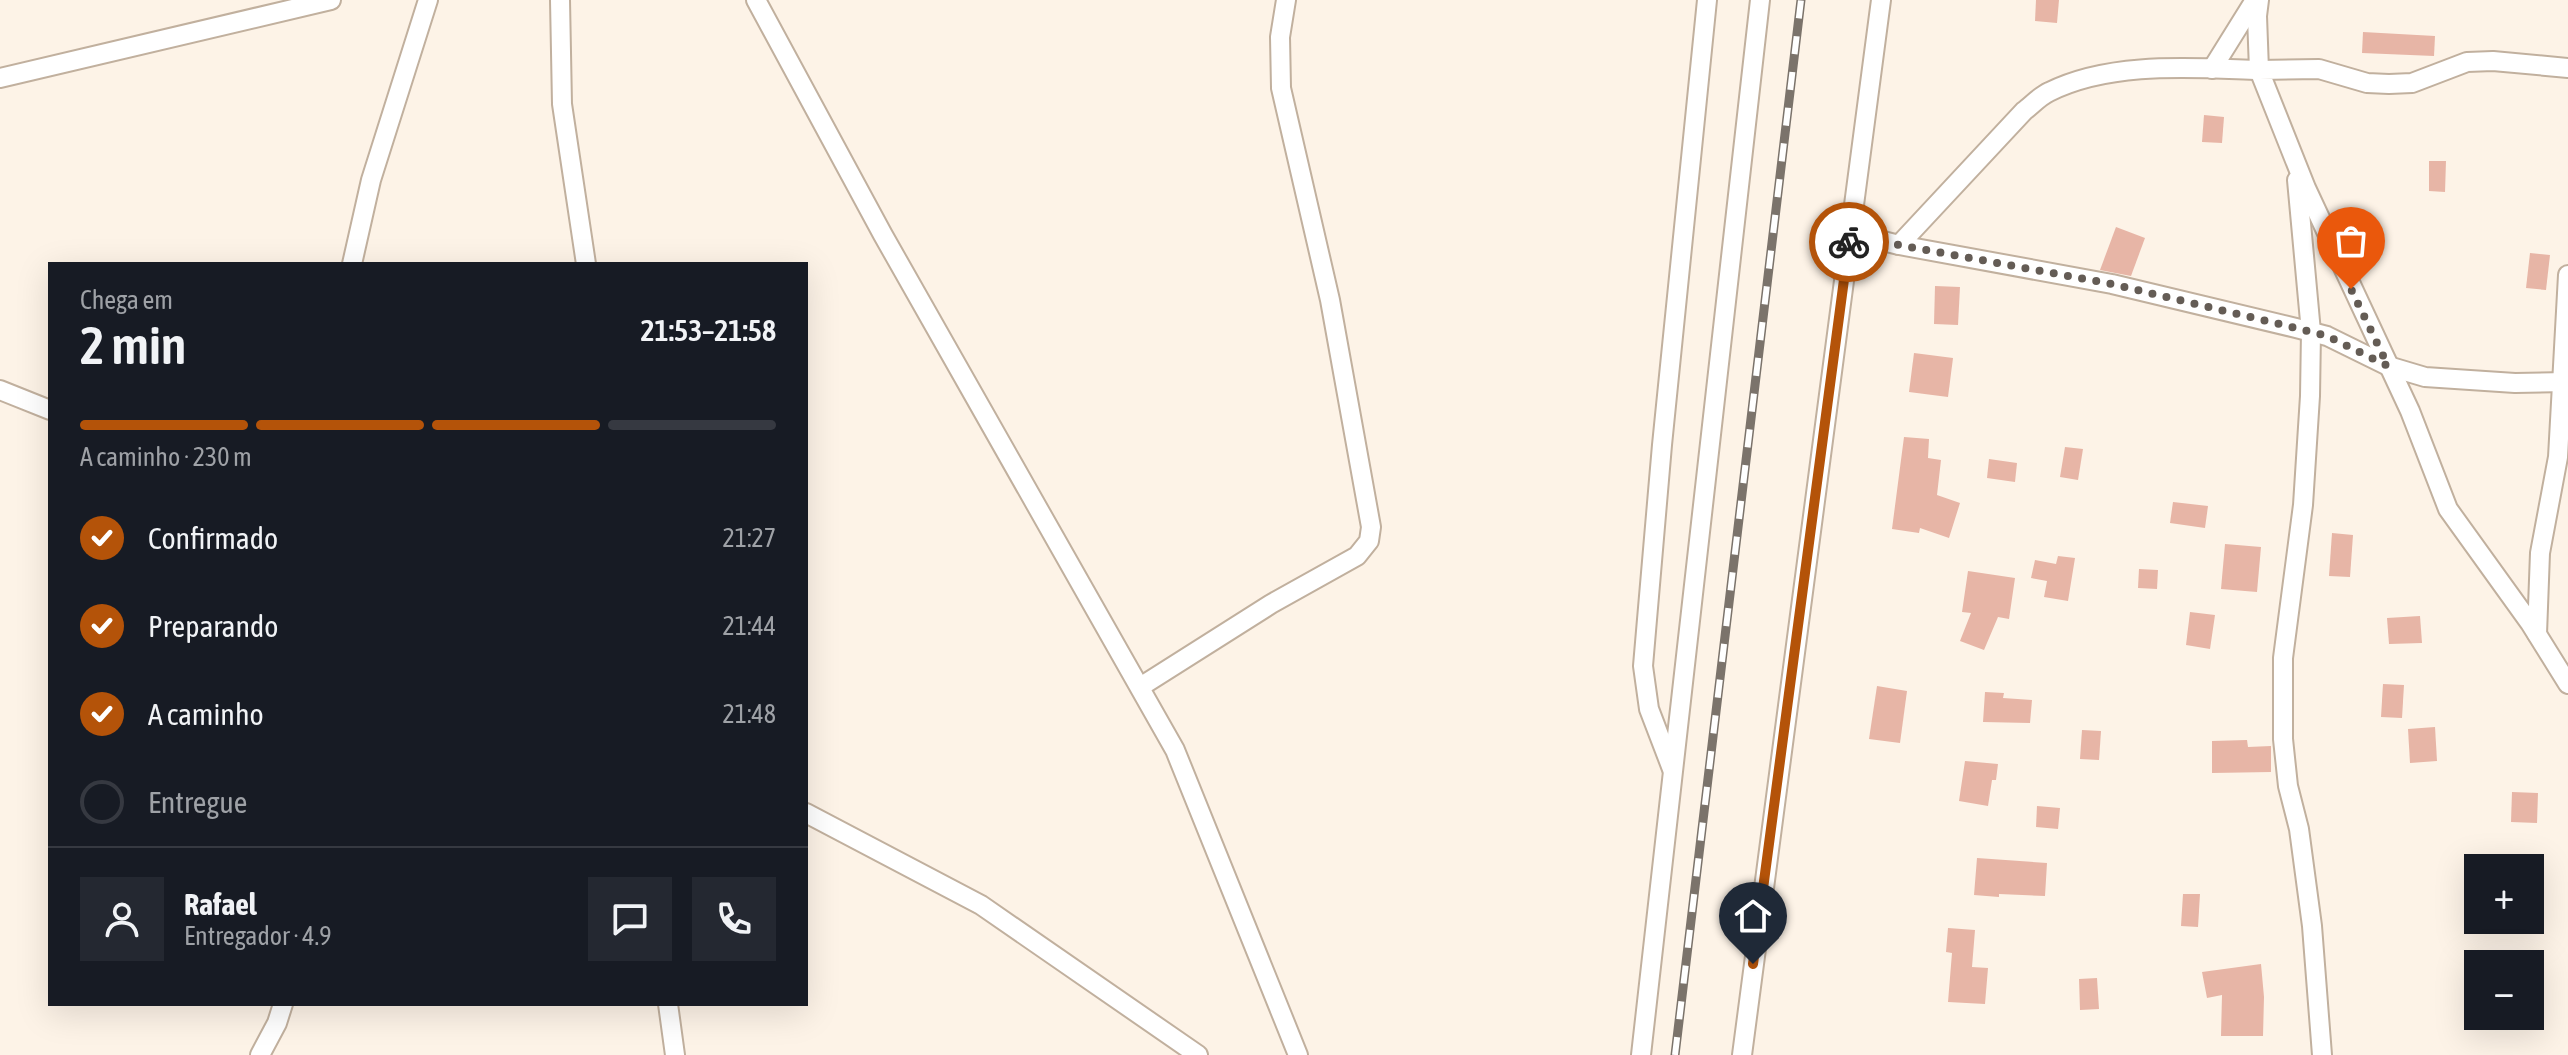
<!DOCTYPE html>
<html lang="pt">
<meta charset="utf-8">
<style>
:root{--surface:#171b24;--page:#242831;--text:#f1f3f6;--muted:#9ea1a6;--line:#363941;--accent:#b45309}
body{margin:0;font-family:"Asap Condensed",sans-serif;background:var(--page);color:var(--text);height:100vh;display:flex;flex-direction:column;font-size:30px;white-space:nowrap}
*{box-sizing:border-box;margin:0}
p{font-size:26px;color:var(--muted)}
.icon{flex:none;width:44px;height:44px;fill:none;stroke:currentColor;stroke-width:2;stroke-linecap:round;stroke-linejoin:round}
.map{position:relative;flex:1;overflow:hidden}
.sheet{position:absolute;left:48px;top:262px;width:760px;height:744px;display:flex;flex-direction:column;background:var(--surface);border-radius:0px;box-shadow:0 8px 32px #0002}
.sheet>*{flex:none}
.tools{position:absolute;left:2464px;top:854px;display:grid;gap:16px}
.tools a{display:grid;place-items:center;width:80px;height:80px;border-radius:0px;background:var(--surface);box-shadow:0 8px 32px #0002;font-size:40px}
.pin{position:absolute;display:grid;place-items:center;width:68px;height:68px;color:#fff;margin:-82px -34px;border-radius:50% 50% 50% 0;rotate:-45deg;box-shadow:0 0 8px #0007}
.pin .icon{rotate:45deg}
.courier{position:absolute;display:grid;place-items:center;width:80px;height:80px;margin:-40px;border:6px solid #b45309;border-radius:50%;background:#fff;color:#222;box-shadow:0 2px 10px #0007}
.summary em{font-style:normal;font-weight:600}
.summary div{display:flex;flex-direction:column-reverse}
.summary{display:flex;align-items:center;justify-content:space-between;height:136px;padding:0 32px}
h1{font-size:52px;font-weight:600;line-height:60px}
.bar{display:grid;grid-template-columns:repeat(4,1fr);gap:12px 8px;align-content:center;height:96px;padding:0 32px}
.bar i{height:10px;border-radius:6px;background:var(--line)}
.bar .selected{background:var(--accent)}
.bar p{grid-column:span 4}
.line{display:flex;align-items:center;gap:20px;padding:0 32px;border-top:2px solid var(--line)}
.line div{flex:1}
.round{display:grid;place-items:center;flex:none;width:84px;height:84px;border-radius:0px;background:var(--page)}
ol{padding:0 32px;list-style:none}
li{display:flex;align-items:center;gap:24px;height:88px}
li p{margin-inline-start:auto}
li .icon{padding:8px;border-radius:50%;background:var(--accent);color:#fff;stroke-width:4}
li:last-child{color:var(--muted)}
li i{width:44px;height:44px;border:4px solid var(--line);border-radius:50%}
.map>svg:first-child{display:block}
.building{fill:#e7b5a6}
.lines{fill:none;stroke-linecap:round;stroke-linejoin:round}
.street-casing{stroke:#c1b09e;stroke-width:22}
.street{stroke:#fff;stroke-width:18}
.rail-casing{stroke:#7b736b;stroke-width:9}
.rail{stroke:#fff;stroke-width:6;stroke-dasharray:18;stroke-linecap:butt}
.done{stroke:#645c55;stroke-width:8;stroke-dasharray:0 14.4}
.route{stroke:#b45309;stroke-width:10}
</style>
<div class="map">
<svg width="2568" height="1055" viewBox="0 0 2568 1055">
<rect width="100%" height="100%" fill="#fdf3e7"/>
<g class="building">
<path d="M2036 0H2059L2057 23 2035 21Z"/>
<path d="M2363 32 2435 36 2434 56 2362 53Z"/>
<path d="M2204 115 2224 117 2222 143 2202 142Z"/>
<path d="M2429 161H2446L2445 192 2429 191Z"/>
<path d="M2116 227 2145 238 2131 276 2100 270Z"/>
<path d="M2530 253 2550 255 2546 290 2526 288Z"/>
<path d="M1935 286 1960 287 1958 325 1934 324Z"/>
<path d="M1914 353 1953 358 1948 397 1909 392Z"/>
<path d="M1904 437 1929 439 1928 458 1941 460 1937 495 1960 503 1949 538 1920 528 1919 533 1892 529Z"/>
<path d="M2065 447 2083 449 2078 480 2060 477Z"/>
<path d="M1989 459 2017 463 2015 482 1987 478Z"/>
<path d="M2173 502 2208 506 2205 528 2170 523Z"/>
<path d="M2332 533 2353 535 2350 577 2329 576Z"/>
<path d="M2225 544 2261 547 2257 592 2221 589Z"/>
<path d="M2058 556 2075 558 2068 601 2044 597 2047 581 2031 578 2035 560 2056 564Z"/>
<path d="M2139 569 2158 570 2157 589 2138 588Z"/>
<path d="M1968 571 2015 578 2009 619 1998 617 1984 650 1960 641 1971 613 1962 612Z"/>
<path d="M2190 612 2215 615 2210 649 2186 645Z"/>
<path d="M2420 616 2422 643 2389 644 2387 618Z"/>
<path d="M2383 684 2404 685 2402 718 2381 717Z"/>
<path d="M1877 686 1907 691 1900 743 1869 739Z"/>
<path d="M1985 692 2004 693 2003 698 2032 700 2030 723 1983 722Z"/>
<path d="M2435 727 2437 761 2410 763 2408 729Z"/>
<path d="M2082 730 2101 731 2099 760 2080 759Z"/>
<path d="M2247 740 2248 747 2271 746V772L2212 773V741Z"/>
<path d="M1965 761 1998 764 1996 780H1992L1988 806 1959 801Z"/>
<path d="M2512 792 2538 793 2537 823 2511 822Z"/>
<path d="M2037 806 2060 808 2058 829 2036 827Z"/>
<path d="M1977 858 2047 863 2045 896 1999 894V897L1974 895Z"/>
<path d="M2183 894H2200L2198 927 2181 926Z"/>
<path d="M1948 928 1975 930 1972 967 1988 968 1985 1004 1948 1002 1952 953 1946 952Z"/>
<path d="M2261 964 2264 997 2263 1036H2221L2222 995 2207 998 2202 972Z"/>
<path d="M2097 978 2099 1009 2080 1010 2079 979Z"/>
</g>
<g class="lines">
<defs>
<g id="street">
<path d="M560 0 562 104 586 264"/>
<path d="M756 0 883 235 1175 750 1298 1055"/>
<path d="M2568 68 2493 61 2467 62 2412 83 2389 84 2367 83 2319 69 2259 70 2306 188 2410 411 2448 509 2530 623 2568 684"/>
<path d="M2212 69 2255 0"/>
<path d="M0 78 331 0"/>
<path d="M2297 180 2311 332 2310 396 2303 505 2283 658V739L2288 786 2299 829 2312 926 2322 1055"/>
<path d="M1851 233 1899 245 2112 284 2296 328 2327 336 2388 366 2425 377 2515 383 2568 382"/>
<path d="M1899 245 2024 111C2032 105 2040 96 2049 92 2111 61 2192 68 2259 70L2257 16 2259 0"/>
<path d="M352 264 371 180 428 0"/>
<path d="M0 390 50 410"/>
<path d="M2537 634 2540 553 2558 457 2568 275"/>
<path d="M1140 687 1271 604 1357 556 1369 541 1371 527 1330 300 1281 88 1280 37 1286 0"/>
<path d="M1672 769 1649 709 1643 666 1662 445 1707 0"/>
<path d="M806 813 981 905 1198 1055"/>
<path d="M668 1004 675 1055"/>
<path d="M260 1055 277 1023 283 1004"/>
<path d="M1641 1055 1760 0"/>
<path d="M1742 1055 1881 0"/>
</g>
</defs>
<use href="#street" class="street-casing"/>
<use href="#street" class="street"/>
<defs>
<path id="rail" d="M1675 1055 1801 0"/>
</defs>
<use href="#rail" class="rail-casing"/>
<use href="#rail" class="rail"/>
</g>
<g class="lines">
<path class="done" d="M1849 242 1851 233 1899 245 2112 284 2296 328 2327 336 2388 366 2351 289"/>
<path class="route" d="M1753 964 1849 242"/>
</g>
</svg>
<div class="tools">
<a>+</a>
<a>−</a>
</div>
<div class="pin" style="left:2351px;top:289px;background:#ea580c"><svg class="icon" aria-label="bag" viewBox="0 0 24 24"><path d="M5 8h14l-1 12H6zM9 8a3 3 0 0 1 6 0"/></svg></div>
<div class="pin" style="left:1753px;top:964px;background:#1f2937"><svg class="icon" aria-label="home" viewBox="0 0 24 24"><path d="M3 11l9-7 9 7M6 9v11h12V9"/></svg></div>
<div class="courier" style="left:1849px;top:242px"><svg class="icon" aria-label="bike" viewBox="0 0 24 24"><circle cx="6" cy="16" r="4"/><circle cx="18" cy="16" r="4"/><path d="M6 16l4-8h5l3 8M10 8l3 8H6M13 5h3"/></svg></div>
<section class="sheet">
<div class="summary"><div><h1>2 min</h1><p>Chega em</p></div><em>21:53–21:58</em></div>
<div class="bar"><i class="selected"></i><i class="selected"></i><i class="selected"></i><i></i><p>A caminho · 230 m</p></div>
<ol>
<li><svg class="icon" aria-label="check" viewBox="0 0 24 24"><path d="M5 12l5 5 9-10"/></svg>Confirmado<p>21:27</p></li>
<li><svg class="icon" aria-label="check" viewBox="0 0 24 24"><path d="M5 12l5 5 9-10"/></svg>Preparando<p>21:44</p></li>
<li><svg class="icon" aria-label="check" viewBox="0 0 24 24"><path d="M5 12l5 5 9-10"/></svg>A caminho<p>21:48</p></li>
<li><i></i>Entregue</li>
</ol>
<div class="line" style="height:144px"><a class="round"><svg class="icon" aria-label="person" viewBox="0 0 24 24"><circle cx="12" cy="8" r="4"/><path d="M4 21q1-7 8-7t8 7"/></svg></a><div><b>Rafael</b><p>Entregador · 4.9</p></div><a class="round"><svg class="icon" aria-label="chat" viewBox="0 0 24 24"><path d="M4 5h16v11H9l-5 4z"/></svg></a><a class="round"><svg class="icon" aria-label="phone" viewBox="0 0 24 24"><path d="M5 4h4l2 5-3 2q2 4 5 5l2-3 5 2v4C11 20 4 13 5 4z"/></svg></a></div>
</section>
</div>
